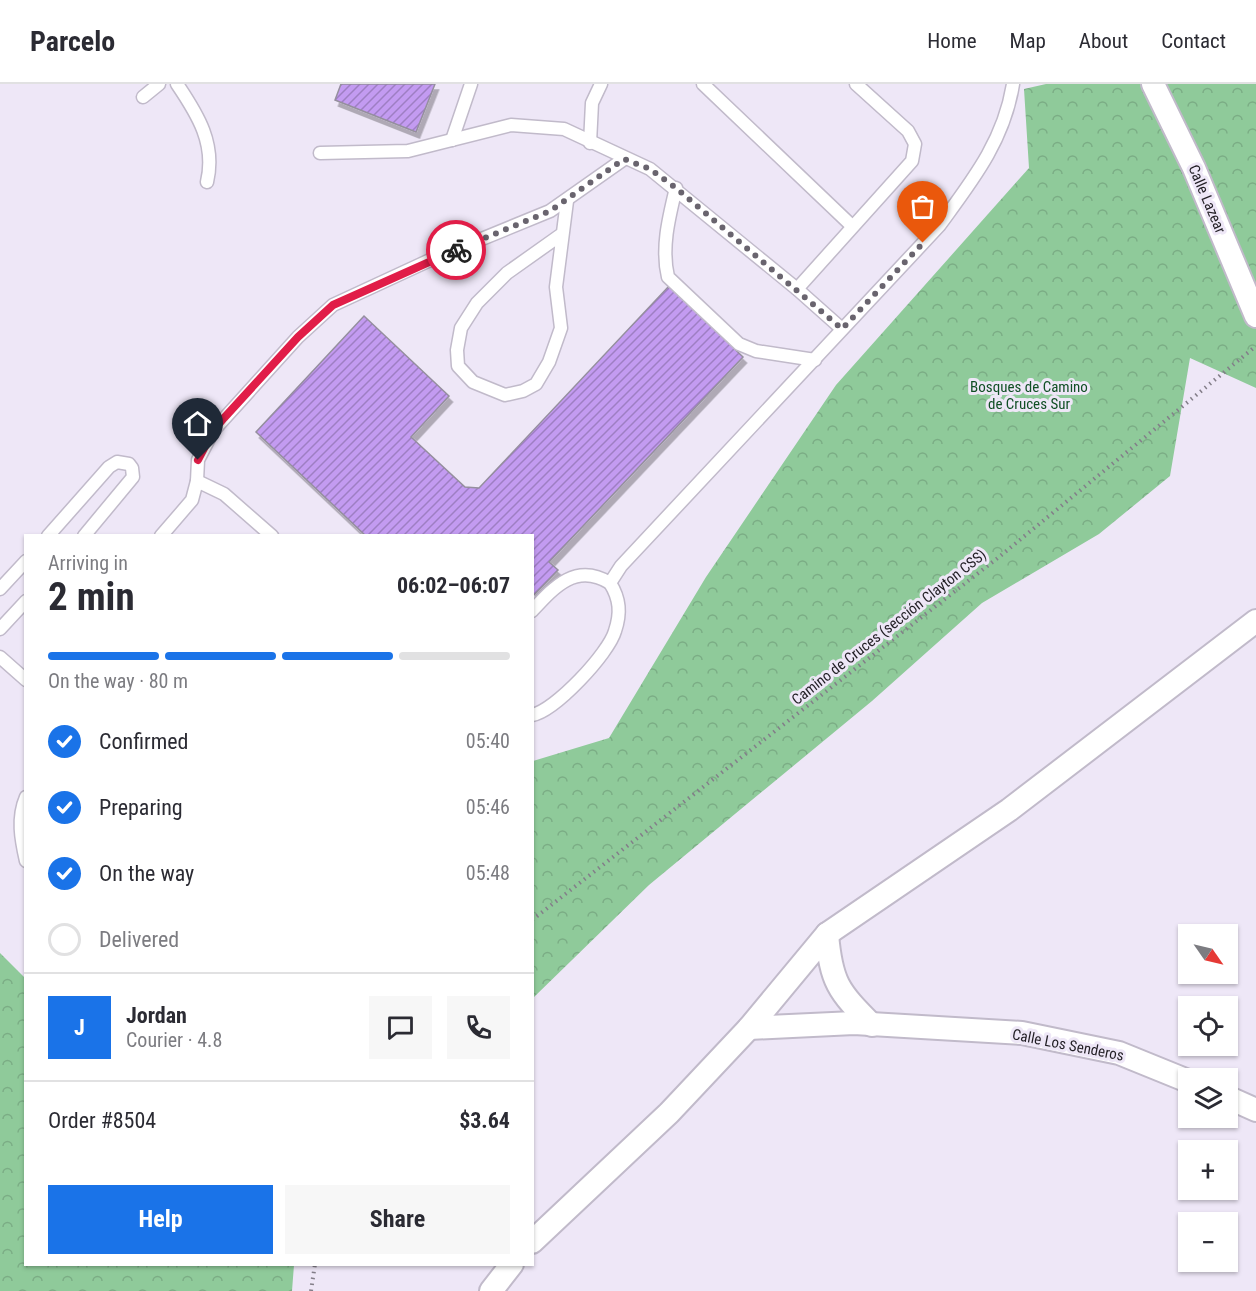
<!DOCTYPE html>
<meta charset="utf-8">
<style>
:root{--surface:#fff;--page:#f7f7f7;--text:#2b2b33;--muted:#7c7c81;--line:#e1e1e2;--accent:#1a73e8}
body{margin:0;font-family:"Roboto Condensed",sans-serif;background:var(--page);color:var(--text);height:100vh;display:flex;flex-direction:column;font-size:22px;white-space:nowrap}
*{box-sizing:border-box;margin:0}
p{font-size:20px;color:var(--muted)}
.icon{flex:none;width:33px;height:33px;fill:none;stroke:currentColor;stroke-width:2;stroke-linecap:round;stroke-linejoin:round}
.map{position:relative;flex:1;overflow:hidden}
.panel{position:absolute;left:24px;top:450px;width:510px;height:732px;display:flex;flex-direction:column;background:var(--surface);border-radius:0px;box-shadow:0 2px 4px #0004}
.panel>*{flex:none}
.needle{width:39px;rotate:124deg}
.buttons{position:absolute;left:1178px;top:840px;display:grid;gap:12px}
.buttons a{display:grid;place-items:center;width:60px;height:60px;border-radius:0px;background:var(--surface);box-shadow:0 2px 4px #0004;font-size:30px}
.pin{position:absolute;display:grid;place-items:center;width:51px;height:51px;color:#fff;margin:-62px -26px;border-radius:50% 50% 50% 0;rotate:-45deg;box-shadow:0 0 6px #0007}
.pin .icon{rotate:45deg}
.courier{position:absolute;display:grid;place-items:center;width:60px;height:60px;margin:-30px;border:4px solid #e11d48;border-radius:50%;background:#fff;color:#222;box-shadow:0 2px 8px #0007}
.overview em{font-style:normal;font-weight:700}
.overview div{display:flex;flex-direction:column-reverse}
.overview{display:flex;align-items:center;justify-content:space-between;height:102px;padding:0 24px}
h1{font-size:39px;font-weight:700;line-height:45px}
.bar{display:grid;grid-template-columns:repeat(4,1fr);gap:9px 6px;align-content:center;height:72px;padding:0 24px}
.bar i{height:8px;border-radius:4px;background:var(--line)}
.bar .selected{background:var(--accent)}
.bar p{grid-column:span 4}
.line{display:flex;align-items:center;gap:15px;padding:0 24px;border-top:2px solid var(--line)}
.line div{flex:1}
.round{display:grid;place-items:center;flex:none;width:63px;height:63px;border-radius:0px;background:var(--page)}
ol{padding:0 24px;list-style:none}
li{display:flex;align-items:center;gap:18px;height:66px}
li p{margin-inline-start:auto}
li .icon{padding:6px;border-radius:50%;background:var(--accent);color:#fff;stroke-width:4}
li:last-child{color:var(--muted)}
li i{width:33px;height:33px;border:3px solid var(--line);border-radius:50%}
.button{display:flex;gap:12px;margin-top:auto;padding:12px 24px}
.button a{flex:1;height:69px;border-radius:0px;background:var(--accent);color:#fff;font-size:24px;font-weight:700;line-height:69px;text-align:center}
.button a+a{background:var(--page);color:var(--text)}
header{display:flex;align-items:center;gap:36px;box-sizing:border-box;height:84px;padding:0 30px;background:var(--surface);border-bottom:2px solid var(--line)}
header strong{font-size:28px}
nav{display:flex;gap:33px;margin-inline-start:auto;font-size:21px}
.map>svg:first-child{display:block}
.forest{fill:url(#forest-crowns)}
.building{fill:url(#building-hatch);stroke:#958f9e;stroke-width:1.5;filter:url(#shadow)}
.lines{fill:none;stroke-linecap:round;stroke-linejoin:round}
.service-casing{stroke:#c1baca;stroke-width:15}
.minor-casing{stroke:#c1baca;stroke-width:26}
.path{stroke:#837e89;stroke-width:4;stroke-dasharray:1.5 4.5;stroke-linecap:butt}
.service{stroke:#fff;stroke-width:12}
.minor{stroke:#fff;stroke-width:22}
.done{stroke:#69646e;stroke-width:6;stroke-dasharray:0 10.8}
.route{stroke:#e11d48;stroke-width:8}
.labels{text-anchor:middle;stroke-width:6;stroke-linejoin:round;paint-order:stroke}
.street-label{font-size:15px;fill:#211e24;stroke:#eee7f7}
.park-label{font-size:15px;fill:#104f24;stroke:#eee7f7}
</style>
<header>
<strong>Parcelo</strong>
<nav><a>Home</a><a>Map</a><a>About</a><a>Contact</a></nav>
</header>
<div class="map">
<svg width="1256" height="1207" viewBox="0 0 1256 1207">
<defs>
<pattern id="forest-crowns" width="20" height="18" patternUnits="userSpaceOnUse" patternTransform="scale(1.5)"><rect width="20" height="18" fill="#8fca9a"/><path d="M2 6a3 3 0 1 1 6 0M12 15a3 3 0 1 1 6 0" fill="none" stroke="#7bad85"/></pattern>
<pattern id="building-hatch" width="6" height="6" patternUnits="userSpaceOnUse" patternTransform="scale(1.5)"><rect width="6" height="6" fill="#c39bf1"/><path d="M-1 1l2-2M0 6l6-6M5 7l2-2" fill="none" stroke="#9e7ec3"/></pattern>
<filter id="shadow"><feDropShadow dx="3.5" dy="6" stdDeviation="0" flood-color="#0004"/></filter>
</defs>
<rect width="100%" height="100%" fill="#eee7f7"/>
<g class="forest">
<path d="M1046 0H1256V304L1190 274 1170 392 1099 450 982 519 872 617 649 801 533 914V677L609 654 706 493 836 301 1029 84 1024 5Z"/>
<path d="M0 869 25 894 26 1180 294 1181 292 1207H0Z"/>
</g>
<g class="building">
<path d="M341 0H435L416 48 335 16Z"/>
<path d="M669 202 743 273 549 478 558 486 532 513V452H366L256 348 364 232 449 312 411 353 465 403 479 404Z"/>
</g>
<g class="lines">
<defs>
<g id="service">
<path d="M177 0C198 31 216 60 207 98"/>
<path d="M703 0 852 142"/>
<path d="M143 13 159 0"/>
<path d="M452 56 471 0"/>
<path d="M590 59 592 19 601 0"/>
<path d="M320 69 408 67 511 41 564 45 650 85 797 205 842 245"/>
<path d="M676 104C669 133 661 164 668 193L739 260 756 267 815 276"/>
<path d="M562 150 507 189 477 219 461 244 457 266 458 282 473 298 505 311 523 307 536 300 549 278 561 244 556 203 567 117"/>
<path d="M797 205 912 77 915 60 908 47 856 0"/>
<path d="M197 397 224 410 272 452"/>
<path d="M48 452 109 383 117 378 129 380 132 384 133 393 84 452"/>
<path d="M161 452 192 416 197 397 198 376 213 347 298 253 333 221 428 177 550 127 624 75"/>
<path d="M0 505 26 477"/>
<path d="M532 527C554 503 576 478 610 499L621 482 939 142C972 97 1004 57 1013 0"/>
<path d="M0 545 26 517"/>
<path d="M0 573 26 596"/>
<path d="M532 631C555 627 609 569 615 547 621 529 620 515 610 499"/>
<path d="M26 713C17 734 21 755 26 777"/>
</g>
<g id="minor">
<path d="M1153 0 1194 84 1256 232"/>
<path d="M827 850C831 898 838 907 872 941"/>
<path d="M749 944 854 939 1022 949 1119 969 1188 997"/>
<path d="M1227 1013 1256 1026"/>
<path d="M532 1158 669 1029 749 944 827 850 1009 726 1256 537"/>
<path d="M491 1207 512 1180"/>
</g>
</defs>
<use href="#service" class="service-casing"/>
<use href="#minor" class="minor-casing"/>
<g class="path">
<path d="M532 836 999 473 1256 262"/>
<path d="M311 1207 315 1180"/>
</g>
<use href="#service" class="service"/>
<use href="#minor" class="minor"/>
</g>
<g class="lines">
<path class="done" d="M456 166 550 127 624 75 650 85 676 104 842 245 923 159"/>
<path class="route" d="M198 376 213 347 224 334 298 253 333 221 456 166"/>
</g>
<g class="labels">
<g class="street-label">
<text transform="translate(1207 115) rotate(67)" y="5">Calle Lazear</text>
<text transform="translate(889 543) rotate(-38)" y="5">Camino de Cruces (sección Clayton CSS)</text>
<text transform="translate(1068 961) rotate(11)" y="5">Calle Los Senderos</text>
</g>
<g class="park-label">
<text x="1029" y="308">Bosques de Camino<tspan x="1029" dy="17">de Cruces Sur</tspan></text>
</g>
</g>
</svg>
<div class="buttons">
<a><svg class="needle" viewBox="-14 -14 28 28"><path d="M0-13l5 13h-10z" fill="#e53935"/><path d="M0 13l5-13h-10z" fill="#7c7c81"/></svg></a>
<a><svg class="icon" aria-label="locate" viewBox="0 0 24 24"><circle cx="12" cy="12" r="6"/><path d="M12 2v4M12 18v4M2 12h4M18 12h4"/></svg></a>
<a><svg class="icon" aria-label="layers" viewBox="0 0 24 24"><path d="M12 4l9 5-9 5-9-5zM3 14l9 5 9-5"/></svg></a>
<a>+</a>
<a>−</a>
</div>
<div class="pin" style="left:923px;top:159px;background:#ea580c"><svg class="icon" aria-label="bag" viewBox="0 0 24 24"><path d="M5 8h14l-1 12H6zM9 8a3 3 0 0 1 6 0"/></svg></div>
<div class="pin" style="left:198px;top:376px;background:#1f2937"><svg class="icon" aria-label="home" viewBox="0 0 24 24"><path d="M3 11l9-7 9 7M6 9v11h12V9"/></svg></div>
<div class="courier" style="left:456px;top:166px"><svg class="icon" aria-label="bike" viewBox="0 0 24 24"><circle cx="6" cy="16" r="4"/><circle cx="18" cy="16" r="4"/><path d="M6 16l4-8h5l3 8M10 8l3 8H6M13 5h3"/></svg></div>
<section class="panel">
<div class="overview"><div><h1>2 min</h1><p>Arriving in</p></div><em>06:02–06:07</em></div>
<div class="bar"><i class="selected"></i><i class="selected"></i><i class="selected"></i><i></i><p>On the way · 80 m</p></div>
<ol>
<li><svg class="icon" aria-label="check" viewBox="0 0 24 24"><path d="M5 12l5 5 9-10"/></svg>Confirmed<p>05:40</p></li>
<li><svg class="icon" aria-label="check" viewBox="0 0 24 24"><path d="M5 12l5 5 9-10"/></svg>Preparing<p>05:46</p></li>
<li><svg class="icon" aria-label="check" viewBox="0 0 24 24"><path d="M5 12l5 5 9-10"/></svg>On the way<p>05:48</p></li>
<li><i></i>Delivered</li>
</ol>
<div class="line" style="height:108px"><b class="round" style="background:var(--accent);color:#fff">J</b><div><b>Jordan</b><p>Courier · 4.8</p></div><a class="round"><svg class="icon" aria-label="chat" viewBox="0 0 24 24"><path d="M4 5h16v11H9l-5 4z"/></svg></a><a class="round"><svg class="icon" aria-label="phone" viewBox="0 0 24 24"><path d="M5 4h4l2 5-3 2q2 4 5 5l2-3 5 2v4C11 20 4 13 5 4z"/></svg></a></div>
<div class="line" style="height:78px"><div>Order #8504</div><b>$3.64</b></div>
<div class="button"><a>Help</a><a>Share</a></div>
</section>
</div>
